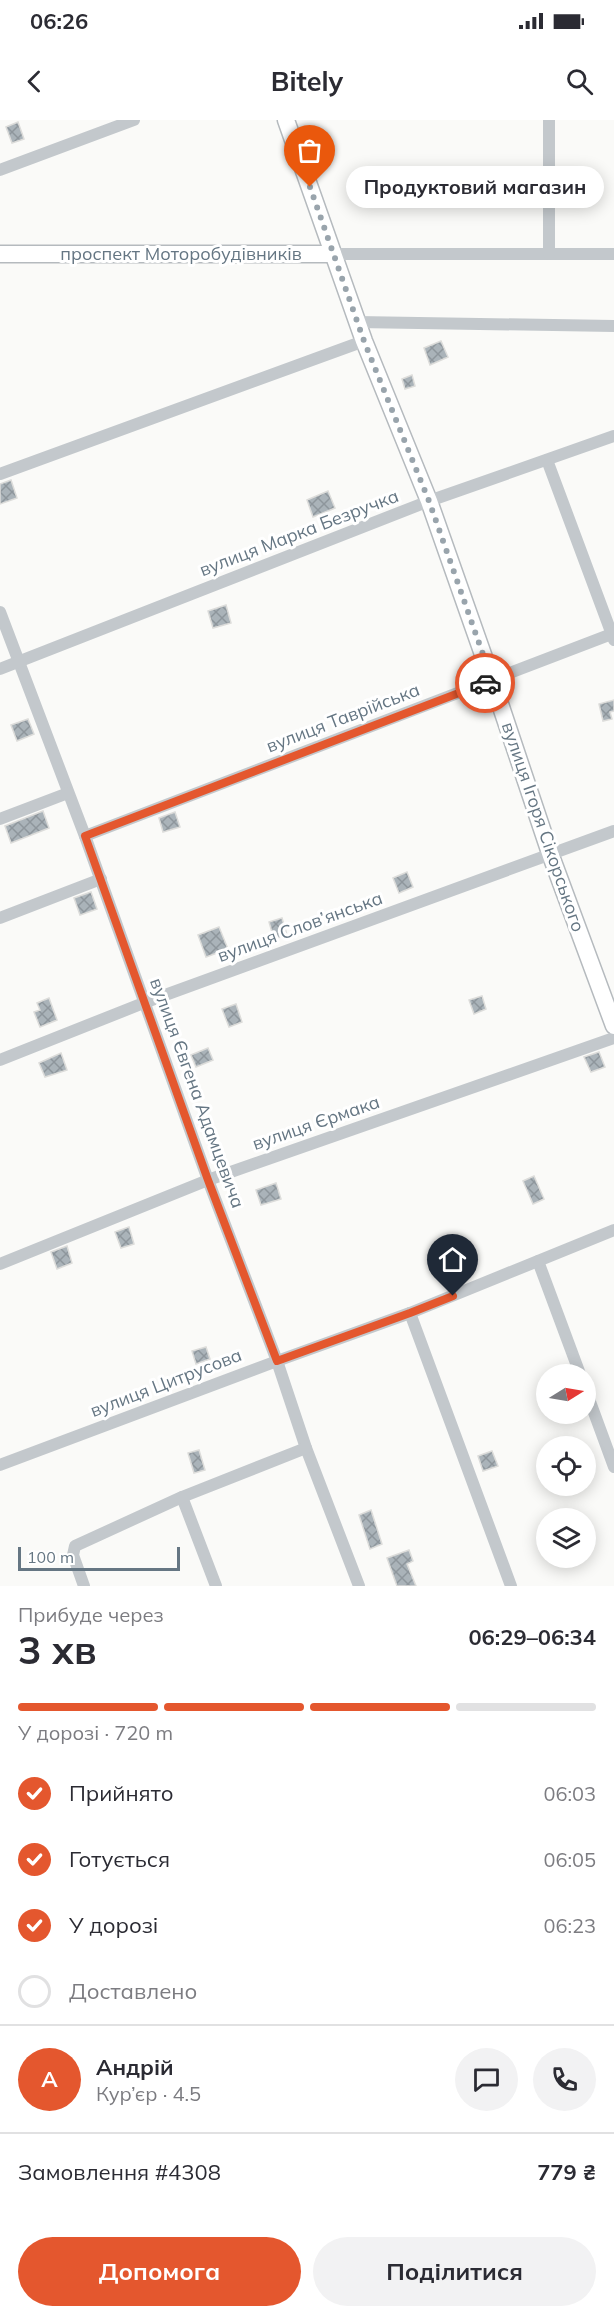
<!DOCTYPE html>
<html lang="uk">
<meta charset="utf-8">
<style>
:root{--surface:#fff;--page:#f2f2f3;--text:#2b2b33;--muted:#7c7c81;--line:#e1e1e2;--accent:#e4572e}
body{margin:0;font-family:Mulish,sans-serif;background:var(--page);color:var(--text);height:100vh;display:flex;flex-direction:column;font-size:22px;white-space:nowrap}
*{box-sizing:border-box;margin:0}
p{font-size:20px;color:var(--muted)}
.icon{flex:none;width:33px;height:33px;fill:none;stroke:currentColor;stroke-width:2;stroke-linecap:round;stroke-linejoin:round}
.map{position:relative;height:1466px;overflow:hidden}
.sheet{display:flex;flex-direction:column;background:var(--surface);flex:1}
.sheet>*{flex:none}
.needle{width:39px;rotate:79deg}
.controls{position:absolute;left:536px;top:1244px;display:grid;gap:12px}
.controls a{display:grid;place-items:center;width:60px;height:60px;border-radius:50%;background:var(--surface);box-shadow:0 3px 15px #0003;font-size:30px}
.scale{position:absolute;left:18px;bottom:15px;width:162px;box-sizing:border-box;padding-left:6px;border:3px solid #657683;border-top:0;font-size:16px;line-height:21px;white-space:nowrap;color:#657683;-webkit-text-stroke:4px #fff;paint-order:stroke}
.pin{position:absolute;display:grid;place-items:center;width:51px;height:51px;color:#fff;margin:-62px -26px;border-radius:50% 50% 50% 0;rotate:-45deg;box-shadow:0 0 6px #0007}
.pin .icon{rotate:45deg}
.courier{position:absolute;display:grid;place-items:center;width:60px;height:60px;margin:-30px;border:4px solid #e4572e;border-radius:50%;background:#fff;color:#222;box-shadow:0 2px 8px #0007}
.bubble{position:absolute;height:42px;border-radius:21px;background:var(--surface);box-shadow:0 3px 15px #0003;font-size:20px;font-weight:700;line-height:42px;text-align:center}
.summary em{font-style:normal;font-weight:700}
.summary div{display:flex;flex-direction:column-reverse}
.summary{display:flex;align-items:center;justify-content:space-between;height:102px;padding:0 18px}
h1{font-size:39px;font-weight:700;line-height:45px}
.bar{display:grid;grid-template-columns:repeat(4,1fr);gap:9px 6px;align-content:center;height:72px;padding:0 18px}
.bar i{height:8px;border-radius:4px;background:var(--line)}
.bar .active{background:var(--accent)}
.bar p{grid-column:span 4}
.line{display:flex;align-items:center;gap:15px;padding:0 18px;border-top:2px solid var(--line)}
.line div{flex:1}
.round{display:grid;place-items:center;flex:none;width:63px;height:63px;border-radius:32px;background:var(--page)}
ol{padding:0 18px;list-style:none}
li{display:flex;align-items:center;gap:18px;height:66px}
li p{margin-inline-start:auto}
li .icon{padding:6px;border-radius:50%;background:var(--accent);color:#fff;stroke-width:4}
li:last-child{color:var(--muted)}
li i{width:33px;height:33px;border:3px solid var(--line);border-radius:50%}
.primary-button{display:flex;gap:12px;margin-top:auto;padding:12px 18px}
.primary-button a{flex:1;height:69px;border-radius:36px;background:var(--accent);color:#fff;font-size:24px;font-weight:700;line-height:69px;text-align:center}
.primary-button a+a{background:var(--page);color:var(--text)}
.status{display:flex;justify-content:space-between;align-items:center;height:42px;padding:0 30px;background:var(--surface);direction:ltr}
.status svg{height:16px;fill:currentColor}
header{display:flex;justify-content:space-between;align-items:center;height:78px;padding:0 18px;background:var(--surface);font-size:27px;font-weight:700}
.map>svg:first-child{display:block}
.building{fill:url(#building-cross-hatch);stroke:#dcdcda;stroke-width:1.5}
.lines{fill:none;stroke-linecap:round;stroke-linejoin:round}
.major-casing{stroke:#b5babe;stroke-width:19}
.minor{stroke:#c3c8cc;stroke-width:12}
.major{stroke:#fff;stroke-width:16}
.done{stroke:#99a4ac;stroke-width:6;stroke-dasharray:0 10.8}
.route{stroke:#e4572e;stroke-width:8}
.labels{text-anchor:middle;stroke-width:6;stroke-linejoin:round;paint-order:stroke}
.street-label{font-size:18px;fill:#657683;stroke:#fff}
</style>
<div class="status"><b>06:26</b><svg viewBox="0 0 49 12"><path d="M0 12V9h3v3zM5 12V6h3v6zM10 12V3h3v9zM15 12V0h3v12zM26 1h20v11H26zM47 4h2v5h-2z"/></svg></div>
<header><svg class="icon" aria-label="back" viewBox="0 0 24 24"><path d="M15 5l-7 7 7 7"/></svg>Bitely<svg class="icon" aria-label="search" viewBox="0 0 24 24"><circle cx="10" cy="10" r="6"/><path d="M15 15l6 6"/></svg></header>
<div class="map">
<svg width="614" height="1466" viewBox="0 0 614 1466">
<defs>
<pattern id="building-cross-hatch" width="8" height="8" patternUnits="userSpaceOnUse" patternTransform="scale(1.5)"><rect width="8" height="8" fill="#aab3b9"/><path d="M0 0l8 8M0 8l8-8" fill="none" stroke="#8e969c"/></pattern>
</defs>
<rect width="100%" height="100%" fill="#fafaf8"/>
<g class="building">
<path d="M18 2 24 19 12 23 6 7Z"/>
<path d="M441 221 448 237 430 245 424 228Z"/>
<path d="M412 255 415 266 405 269 402 259Z"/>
<path d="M11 360 17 378 0 384V364Z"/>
<path d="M328 371 335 388 313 397 307 380Z"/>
<path d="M226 485 231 503 213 508 208 491Z"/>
<path d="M614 580V591L610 592 612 599 603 601 599 584Z"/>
<path d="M28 599 34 614 17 621 11 605Z"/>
<path d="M43 691 49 708 11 723 5 706Z"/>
<path d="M175 692 180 707 163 712 159 698Z"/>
<path d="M407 752 413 767 399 773 393 758Z"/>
<path d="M91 772 97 789 80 795 74 778Z"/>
<path d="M282 798 287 815 274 819 269 802Z"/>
<path d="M219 807 228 829 206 837 198 815Z"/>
<path d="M482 876 486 889 474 894 469 880Z"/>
<path d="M49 878 57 900 40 907 34 892 40 890 37 883Z"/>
<path d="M236 884 242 902 229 907 222 889Z"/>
<path d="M208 928 213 940 196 947 191 935Z"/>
<path d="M599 932 605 947 591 952 584 937Z"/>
<path d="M61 933 67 950 45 957 39 943Z"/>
<path d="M534 1056 544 1079 533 1084 523 1061Z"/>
<path d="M276 1063 281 1079 261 1085 256 1070Z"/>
<path d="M129 1107 134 1124 121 1128 115 1112Z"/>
<path d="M67 1126 72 1143 57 1149 51 1132Z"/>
<path d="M206 1227 210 1239 196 1244 192 1231Z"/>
<path d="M199 1330 205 1350 194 1353 188 1333Z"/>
<path d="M492 1331 498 1346 483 1351 478 1336Z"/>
<path d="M371 1390 382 1424 370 1429 359 1395Z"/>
<path d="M409 1430 413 1441 407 1444 416 1466H397L387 1438Z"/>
</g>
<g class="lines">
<defs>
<g id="major">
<path d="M286 0 364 221 429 381 492 560 551 736 614 906"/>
<path d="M0 134H333"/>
</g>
</defs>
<use href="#major" class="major-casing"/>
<g class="minor">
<path d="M0 50 134 0"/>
<path d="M333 134H614"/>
<path d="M549 134V0"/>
<path d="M357 202 614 206"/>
<path d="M547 340 614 520"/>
<path d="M0 354 364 221"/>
<path d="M0 492 85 716 208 1060 277 1241 306 1328 359 1466"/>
<path d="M0 549 429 381 614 316"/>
<path d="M0 699 68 673"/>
<path d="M85 716 614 513"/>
<path d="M0 798 101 759"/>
<path d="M0 940 146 882 614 711"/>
<path d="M538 1141 580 1254"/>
<path d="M0 1144 208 1060 614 918"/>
<path d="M410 1193 511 1466"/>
<path d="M585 1268 614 1347"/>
<path d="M0 1345 277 1241 410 1193 614 1110"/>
<path d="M182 1377 216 1466"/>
<path d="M84 1466 73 1435 75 1426 182 1377 306 1328"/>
</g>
<use href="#major" class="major"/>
</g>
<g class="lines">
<path class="done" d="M310 67 364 221 429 381 492 560 485 563"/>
<path class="route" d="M453 1176 410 1193 277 1241 208 1060 85 716 485 563"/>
</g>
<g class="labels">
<g class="street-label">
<text x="181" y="140">проспект Моторобудівників</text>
<text transform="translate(299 413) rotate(-21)" y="6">вулиця Марка Безручка</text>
<text transform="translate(343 598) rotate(-21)" y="6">вулиця Таврійська</text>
<text transform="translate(543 707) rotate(71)" y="6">вулиця Ігоря Сікорського</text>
<text transform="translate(300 807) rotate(-20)" y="6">вулиця Слов’янська</text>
<text transform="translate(197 973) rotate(70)" y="6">вулиця Євгена Адамцевича</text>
<text transform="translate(316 1003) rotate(-19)" y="6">вулиця Єрмака</text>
<text transform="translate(166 1263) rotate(-21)" y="6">вулиця Цитрусова</text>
</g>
</g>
</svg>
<div class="controls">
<a><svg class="needle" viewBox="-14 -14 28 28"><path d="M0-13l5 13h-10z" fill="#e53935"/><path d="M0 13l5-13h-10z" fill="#7c7c81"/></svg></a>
<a><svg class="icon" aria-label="locate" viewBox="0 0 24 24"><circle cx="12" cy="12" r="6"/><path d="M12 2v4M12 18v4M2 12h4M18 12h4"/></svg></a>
<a><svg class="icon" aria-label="layers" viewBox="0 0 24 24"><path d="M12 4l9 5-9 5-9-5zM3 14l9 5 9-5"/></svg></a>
</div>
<div class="scale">100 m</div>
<div class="pin" style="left:310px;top:67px;background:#ea580c"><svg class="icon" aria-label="bag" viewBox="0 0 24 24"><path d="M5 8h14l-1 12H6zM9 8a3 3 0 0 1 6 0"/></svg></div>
<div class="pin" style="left:453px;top:1176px;background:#1f2937"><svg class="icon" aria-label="home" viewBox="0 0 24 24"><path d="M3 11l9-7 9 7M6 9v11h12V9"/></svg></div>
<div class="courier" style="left:485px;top:563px"><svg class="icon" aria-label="car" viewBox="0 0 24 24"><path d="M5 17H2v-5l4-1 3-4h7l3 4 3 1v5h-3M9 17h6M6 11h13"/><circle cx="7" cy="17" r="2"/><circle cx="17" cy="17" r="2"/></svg></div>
<div class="bubble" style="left:346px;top:46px;width:258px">Продуктовий магазин</div>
</div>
<section class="sheet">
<div class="summary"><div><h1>3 хв</h1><p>Прибуде через</p></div><em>06:29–06:34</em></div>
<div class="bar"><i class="active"></i><i class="active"></i><i class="active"></i><i></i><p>У дорозі · 720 m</p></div>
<ol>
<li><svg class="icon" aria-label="check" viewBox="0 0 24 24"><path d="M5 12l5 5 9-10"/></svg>Прийнято<p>06:03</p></li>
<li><svg class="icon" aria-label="check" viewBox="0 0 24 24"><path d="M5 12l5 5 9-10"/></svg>Готується<p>06:05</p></li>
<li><svg class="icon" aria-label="check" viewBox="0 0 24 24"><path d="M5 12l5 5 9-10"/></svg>У дорозі<p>06:23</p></li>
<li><i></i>Доставлено</li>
</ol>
<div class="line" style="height:108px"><b class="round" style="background:var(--accent);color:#fff">А</b><div><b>Андрій</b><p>Кур’єр · 4.5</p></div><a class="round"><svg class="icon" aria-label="chat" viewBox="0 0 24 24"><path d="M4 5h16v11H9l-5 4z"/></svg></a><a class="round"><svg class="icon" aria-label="phone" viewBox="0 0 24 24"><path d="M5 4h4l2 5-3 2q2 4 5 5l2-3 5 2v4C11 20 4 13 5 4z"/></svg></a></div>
<div class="line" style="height:78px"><div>Замовлення #4308</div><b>779 ₴</b></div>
<div class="primary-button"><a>Допомога</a><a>Поділитися</a></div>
</section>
